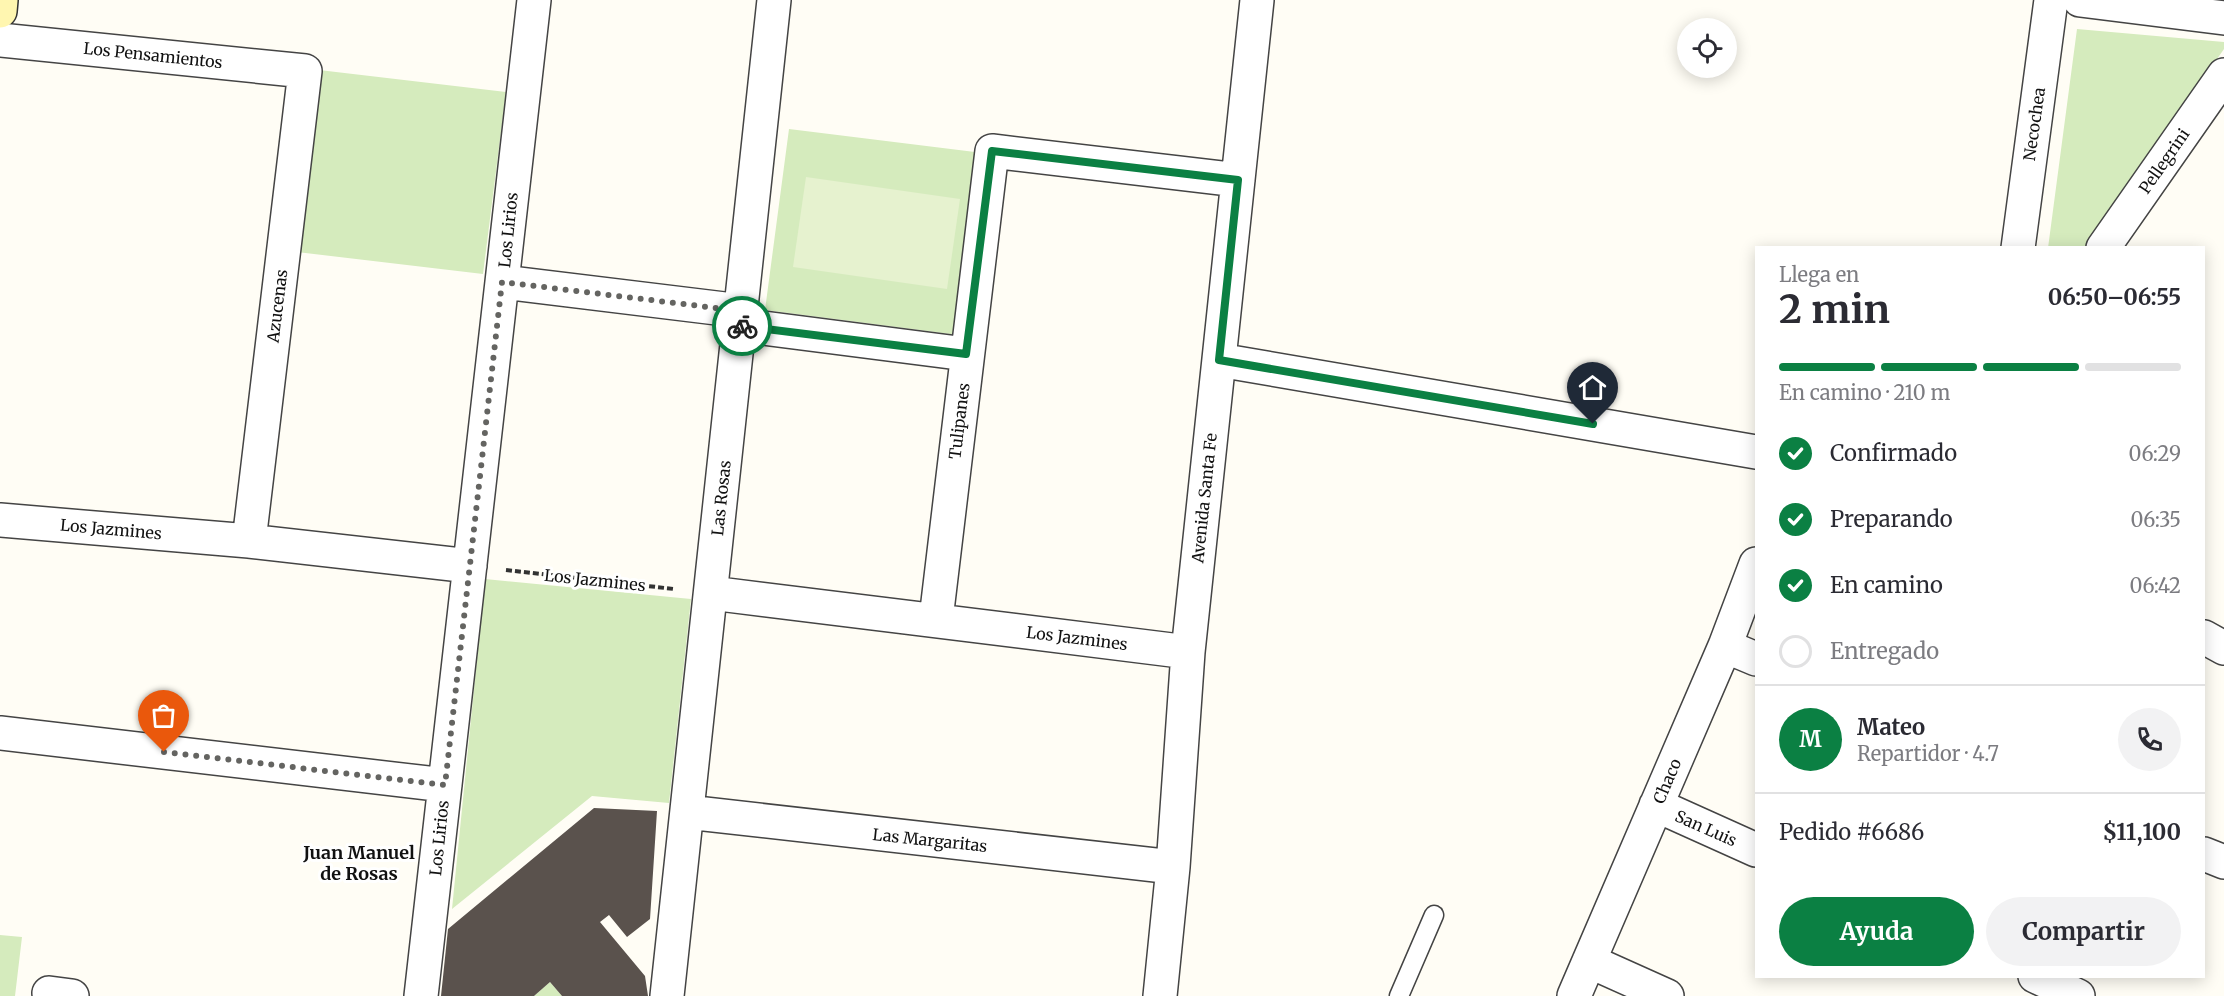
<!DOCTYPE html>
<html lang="es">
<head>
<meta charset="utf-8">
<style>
	:root { --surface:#fff; --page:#f2f2f3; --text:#2b2b33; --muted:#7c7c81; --line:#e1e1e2; --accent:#0b8043 }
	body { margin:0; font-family:Merriweather,serif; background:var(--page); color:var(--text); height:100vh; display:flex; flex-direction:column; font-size:22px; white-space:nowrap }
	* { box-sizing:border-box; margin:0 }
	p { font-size:20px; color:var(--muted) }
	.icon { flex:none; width:33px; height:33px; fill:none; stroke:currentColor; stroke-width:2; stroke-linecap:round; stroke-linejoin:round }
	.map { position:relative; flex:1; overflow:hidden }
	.details { position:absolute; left:1755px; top:246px; width:450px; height:732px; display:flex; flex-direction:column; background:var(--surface); border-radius:0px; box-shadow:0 3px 15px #0003 }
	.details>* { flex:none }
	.controls { position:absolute; left:1677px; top:18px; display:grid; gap:12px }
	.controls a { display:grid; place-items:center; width:60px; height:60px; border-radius:50%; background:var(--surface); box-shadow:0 3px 15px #0003; font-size:30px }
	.pin { position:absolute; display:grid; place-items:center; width:51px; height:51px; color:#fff; margin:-62px -26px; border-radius:50% 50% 50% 0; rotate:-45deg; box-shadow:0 0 6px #0007 }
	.pin .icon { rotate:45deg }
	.courier { position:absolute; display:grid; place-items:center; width:60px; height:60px; margin:-30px; border:4px solid #0b8043; border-radius:50%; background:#fff; color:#222; box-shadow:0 2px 8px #0007 }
	.head em { font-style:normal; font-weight:700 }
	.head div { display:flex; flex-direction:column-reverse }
	.head { display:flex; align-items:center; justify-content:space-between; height:102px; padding:0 24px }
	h1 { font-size:39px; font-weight:700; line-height:45px }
	.bar { display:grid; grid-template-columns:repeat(4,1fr); gap:9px 6px; align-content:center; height:72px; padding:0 24px }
	.bar i { height:8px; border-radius:4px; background:var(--line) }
	.bar .on { background:var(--accent) }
	.bar p { grid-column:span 4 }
	.line { display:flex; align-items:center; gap:15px; padding:0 24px; border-top:2px solid var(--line) }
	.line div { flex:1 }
	.round { display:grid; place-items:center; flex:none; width:63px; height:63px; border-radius:32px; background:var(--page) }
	ol { padding:0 24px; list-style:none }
	li { display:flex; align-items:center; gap:18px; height:66px }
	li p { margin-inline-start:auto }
	li .icon { padding:6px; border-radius:50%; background:var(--accent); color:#fff; stroke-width:4 }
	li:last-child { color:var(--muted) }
	li i { width:33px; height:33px; border:3px solid var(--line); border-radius:50% }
	.action { display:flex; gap:12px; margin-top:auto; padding:12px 24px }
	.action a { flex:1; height:69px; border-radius:36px; background:var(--accent); color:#fff; font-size:24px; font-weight:700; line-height:69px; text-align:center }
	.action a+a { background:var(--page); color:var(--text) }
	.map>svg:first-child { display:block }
	.green { fill:#d5ebbd }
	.pitch { fill:#e6f2cf }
	.building { fill:#5a524d }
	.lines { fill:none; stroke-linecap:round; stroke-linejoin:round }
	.lane-casing { stroke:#444; stroke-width:21 }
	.street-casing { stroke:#444; stroke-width:36 }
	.secondary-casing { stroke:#333; stroke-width:36 }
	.path { stroke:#333; stroke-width:4; stroke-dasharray:6 3; stroke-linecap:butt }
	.lane { stroke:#fff; stroke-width:18 }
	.street { stroke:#fff; stroke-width:33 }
	.secondary { stroke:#fff6b0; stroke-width:33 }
	.done { stroke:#646461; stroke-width:6; stroke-dasharray:0 10.8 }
	.route { stroke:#0b8043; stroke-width:8 }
	.labels { text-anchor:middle; stroke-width:6; stroke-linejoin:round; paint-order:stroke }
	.street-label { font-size:16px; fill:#111; stroke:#fff }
	.neighbourhood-label { font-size:18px; font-weight:bold; fill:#111; stroke:#fff }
</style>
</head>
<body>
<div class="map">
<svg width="2224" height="996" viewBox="0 0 2224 996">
	<rect width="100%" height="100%" fill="#fffdf5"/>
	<path class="green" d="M 2077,29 L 2224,42 L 2224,49 L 2085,247 L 2048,248 Z
		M 319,70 L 506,92 L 483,274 L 297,252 Z
		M 789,129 L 983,153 L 958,335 L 765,310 Z
		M 485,579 L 691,599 L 669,803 L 592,796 L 452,909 Z
		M 0,935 L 22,937 L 15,996 L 0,996 Z
		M 550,982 L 562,996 L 534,996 Z"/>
	<path class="pitch" d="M 806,177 L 960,199 L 947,289 L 793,267 Z"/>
	<path class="building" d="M 594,808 L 657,811 L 650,919 L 627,937 L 609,915 L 600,922 L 645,976 L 648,996 L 562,996 L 550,982 L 534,996 L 441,996 L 448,929 Z"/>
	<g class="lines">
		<g class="lane-casing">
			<path id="lane" d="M 1399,996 L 1434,915"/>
		</g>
		<g class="street-casing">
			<path id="street" d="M 2080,0 L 2224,18
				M 0,40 L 305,71 L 249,541
				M 2018,248 L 2051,0
				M 2103,248 L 2224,75
				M 502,282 L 741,311
				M 739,325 L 966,354
				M 1219,360 L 1756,452
				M 0,520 L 249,541 L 470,566
				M 711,593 L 1188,652
				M 936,619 L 992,151 L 1238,180
				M 2204,637 L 2224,648
				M 1725,646 L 1756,659
				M 0,733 L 445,785
				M 1656,805 L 1756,850
				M 687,812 L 1173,867
				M 2204,854 L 2224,862
				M 1589,961 L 1667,996
				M 2035,976 L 2078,996
				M 49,993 L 72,996
				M 421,996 L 534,0
				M 667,996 L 774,0
				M 1160,996 L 1173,867 L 1188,652 L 1257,0
				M 1574,996 L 1725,646 L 1756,564"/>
		</g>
		<g class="secondary-casing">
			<path id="secondary" d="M 0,11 L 1,0"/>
		</g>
		<path class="path" d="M 506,570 L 674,589"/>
		<use href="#lane" class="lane"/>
		<use href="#street" class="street"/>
		<use href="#secondary" class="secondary"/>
	</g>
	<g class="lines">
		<path class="done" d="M 164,752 L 445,785 L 502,282 L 741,311 L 739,326 L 742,326"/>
		<path class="route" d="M 742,326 L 966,354 L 992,151 L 1238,180 L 1219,360 L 1593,424"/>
	</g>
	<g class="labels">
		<g class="street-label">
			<text transform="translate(153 55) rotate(6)" y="6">Los Pensamientos</text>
			<text transform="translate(2034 124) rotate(-82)" y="6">Necochea</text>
			<text transform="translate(2164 161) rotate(-55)" y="6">Pellegrini</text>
			<text transform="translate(508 230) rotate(-84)" y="6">Los Lirios</text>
			<text transform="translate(277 306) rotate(-83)" y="6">Azucenas</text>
			<text transform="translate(959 421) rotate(-83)" y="6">Tulipanes</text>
			<text transform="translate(721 498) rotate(-84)" y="6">Las Rosas</text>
			<text transform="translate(1204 498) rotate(-84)" y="6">Avenida Santa Fe</text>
			<text transform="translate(111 529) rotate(5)" y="6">Los Jazmines</text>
			<text transform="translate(595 580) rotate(6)" y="6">Los Jazmines</text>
			<text transform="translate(1077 638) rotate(7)" y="6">Los Jazmines</text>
			<text transform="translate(1667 781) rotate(-67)" y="6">Chaco</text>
			<text transform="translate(1706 828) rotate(24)" y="6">San Luis</text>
			<text transform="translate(439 838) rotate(-84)" y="6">Los Lirios</text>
			<text transform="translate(930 840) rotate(6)" y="6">Las Margaritas</text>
		</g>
		<g class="neighbourhood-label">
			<text x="359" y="859">Juan Manuel<tspan x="359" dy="21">de Rosas</tspan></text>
		</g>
	</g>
</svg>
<div class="controls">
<a><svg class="icon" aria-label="locate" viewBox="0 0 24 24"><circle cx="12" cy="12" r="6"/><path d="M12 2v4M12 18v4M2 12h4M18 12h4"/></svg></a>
</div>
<div class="pin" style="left:164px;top:752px;background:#ea580c"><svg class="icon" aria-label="bag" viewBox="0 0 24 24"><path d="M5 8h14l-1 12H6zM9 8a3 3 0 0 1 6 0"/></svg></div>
<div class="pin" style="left:1593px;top:424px;background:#1f2937"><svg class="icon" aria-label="home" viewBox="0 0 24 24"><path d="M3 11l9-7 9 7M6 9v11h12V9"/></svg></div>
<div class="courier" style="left:742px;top:326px"><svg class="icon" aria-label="bike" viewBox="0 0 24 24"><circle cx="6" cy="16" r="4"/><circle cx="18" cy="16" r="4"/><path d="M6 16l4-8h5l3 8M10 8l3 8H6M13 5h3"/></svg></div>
<section class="details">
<div class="head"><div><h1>2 min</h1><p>Llega en</p></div><em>06:50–06:55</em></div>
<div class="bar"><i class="on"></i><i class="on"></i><i class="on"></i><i></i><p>En camino · 210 m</p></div>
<ol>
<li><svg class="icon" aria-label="check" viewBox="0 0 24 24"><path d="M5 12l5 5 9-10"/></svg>Confirmado<p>06:29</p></li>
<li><svg class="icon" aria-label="check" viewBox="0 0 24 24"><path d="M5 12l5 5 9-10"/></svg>Preparando<p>06:35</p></li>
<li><svg class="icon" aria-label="check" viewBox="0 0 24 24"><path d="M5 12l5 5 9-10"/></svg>En camino<p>06:42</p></li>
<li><i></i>Entregado</li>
</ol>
<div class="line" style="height:108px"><b class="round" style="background:var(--accent);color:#fff">M</b><div><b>Mateo</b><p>Repartidor · 4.7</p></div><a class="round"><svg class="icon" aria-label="phone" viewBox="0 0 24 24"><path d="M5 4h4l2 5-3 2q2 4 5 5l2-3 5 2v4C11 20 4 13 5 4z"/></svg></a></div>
<div class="line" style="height:78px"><div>Pedido #6686</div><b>$11,100</b></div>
<div class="action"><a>Ayuda</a><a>Compartir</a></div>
</section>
</div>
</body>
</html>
